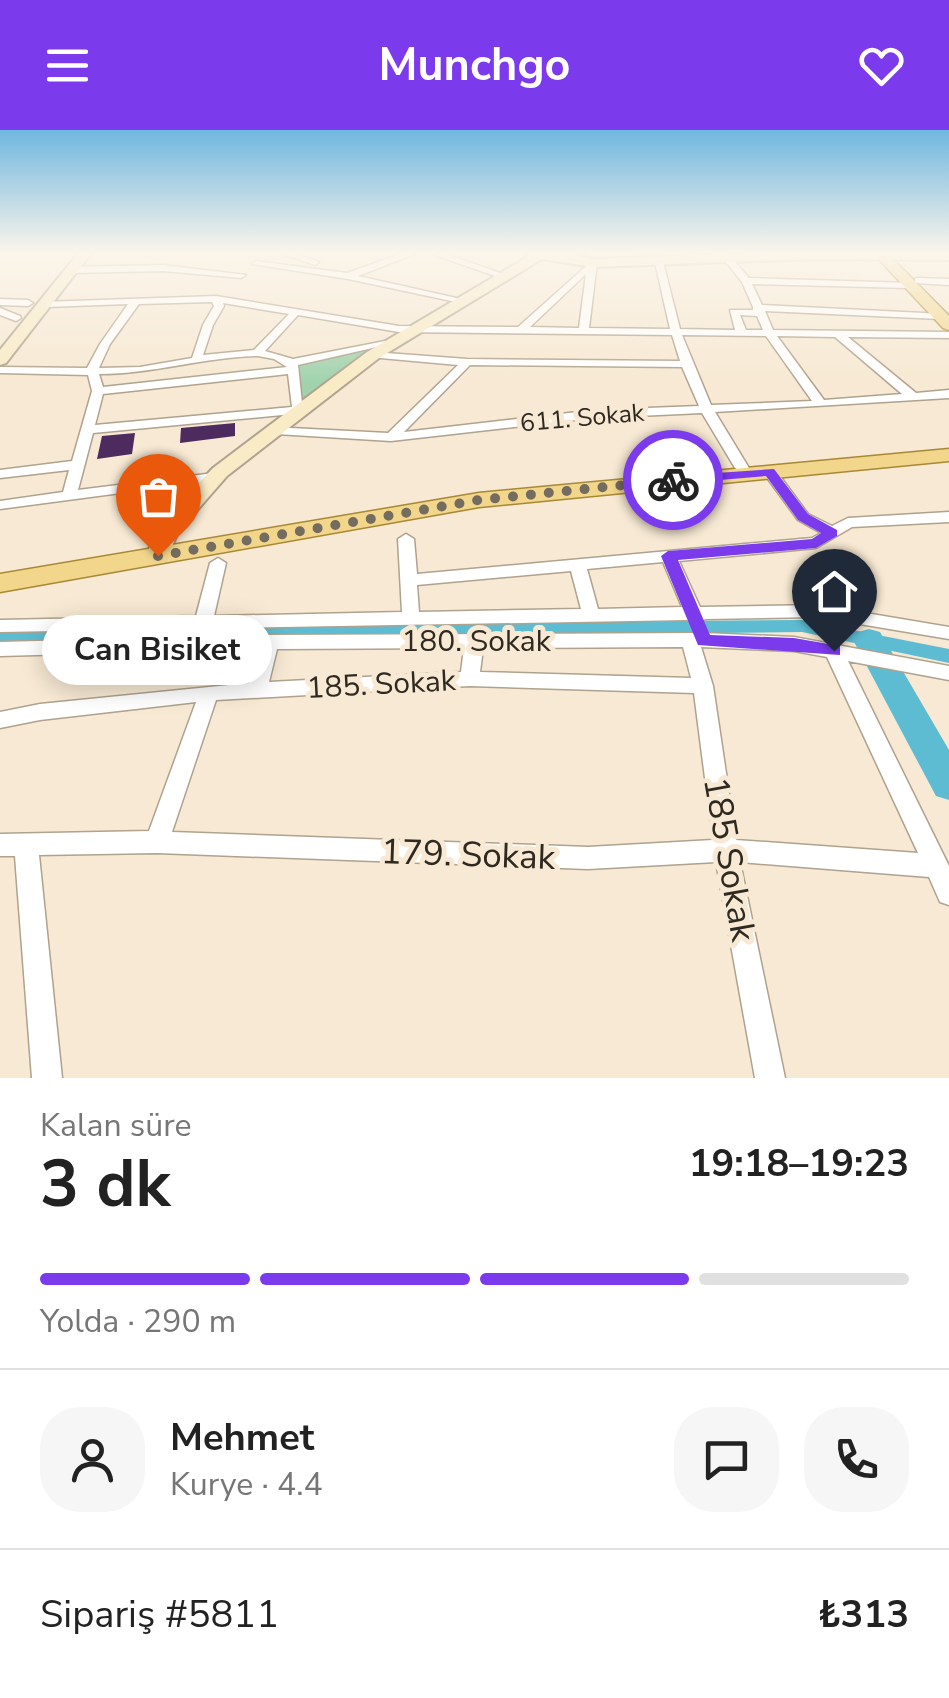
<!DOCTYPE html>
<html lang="tr">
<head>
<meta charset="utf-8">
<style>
	:root { --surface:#fff; --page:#f6f6f6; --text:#222; --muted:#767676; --line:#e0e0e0; --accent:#7c3aed }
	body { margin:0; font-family:"Nunito Sans",sans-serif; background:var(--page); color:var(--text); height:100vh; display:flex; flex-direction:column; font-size:38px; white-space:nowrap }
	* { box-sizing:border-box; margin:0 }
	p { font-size:32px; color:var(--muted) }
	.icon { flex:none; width:55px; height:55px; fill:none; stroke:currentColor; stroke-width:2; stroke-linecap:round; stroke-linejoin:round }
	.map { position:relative; height:948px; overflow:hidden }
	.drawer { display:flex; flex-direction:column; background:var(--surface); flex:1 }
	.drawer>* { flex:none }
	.pin { position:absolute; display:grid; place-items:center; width:85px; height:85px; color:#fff; margin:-102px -42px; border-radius:50% 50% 50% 0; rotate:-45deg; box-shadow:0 0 10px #0007 }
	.pin .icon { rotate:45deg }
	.courier { position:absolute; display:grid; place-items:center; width:100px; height:100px; margin:-50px; border:8px solid #7c3aed; border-radius:50%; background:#fff; color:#222; box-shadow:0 2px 12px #0007 }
	.bubble { position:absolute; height:70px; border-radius:35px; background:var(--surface); box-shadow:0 5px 25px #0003; font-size:32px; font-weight:700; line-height:70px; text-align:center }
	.summary em { font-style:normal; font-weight:700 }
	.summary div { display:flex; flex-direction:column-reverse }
	.summary { display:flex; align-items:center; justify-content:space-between; height:170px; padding:0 40px }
	h1 { font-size:65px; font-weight:700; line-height:75px }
	.bar { display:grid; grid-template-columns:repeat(4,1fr); gap:15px 10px; align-content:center; height:120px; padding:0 40px }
	.bar i { height:12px; border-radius:8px; background:var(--line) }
	.bar .selected { background:var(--accent) }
	.bar p { grid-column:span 4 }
	.line { display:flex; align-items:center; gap:25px; padding:0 40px; border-top:2px solid var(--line) }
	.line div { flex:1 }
	.round { display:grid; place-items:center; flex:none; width:105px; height:105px; border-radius:40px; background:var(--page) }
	header { display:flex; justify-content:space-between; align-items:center; height:130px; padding:0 40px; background:var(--accent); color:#fff; font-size:45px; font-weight:700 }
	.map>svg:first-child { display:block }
	.green { fill:#a0d2ad }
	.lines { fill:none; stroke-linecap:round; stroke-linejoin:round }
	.canal { fill:#5dbcd1; fill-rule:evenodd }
	.river { fill:#5dbcd1; fill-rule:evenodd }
	.building { fill:#4e2b5f }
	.street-casing { stroke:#afa28e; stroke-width:3 }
	.secondary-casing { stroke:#afa28e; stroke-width:4 }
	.primary-casing { stroke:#a88834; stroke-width:3 }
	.street { fill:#fff; fill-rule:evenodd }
	.secondary { fill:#f8ebc5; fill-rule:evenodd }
	.primary { fill:#f2d68c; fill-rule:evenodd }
	.route { fill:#7c3aed }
	.done { stroke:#746c5f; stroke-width:10; stroke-dasharray:0 18 }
	.labels { text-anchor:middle; stroke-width:10; stroke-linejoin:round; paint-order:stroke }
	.far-street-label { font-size:25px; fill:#2e2921; stroke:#f7e9d3 }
	.street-label { font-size:30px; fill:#2e2921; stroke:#f7e9d3 }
	.near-street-label { font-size:35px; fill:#2e2921; stroke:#f7e9d3 }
</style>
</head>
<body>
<header><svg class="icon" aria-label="menu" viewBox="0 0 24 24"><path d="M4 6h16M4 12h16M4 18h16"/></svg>Munchgo<svg class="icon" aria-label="heart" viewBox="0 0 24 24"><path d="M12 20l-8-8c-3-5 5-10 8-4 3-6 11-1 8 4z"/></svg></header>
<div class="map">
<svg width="949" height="948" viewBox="0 0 949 948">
	<rect width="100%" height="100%" fill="#f7e9d3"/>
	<path class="green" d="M 394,213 L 299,280 L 292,233 Z"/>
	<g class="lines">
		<path class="canal" d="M 802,490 L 949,519 L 949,533 L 802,502 L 0,511 L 0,497 Z"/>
		<path class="river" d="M 869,499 L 880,502 L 949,620 L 949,670 L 936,666 L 853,510 L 858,502 Z"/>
	</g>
	<path class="building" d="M 235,293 L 235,306 L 180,313 L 181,298 Z
		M 135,303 L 132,324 L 97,329 L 102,306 Z"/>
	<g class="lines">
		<g class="street-casing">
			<path id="street" d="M 273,121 L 287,121 L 319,132 L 315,135 Z
				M 409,121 L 422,121 L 358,146 L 461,169 L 461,173 L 348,149 L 252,134 L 256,131 L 347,143 Z
				M 423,121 L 437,121 L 509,146 L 501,148 Z
				M 717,121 L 726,121 L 749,148 L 912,153 L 912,157 L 909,158 L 752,154 L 762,175 L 944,184 L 945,186 L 940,189 L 765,181 L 773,200 L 949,202 L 949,208 L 848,207 L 916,263 L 949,260 L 949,268 L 715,282 L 749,338 L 742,342 L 735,338 L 702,283 L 595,288 L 391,311 L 276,304 L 271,303 L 271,297 L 388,303 L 458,235 L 369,227 L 367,225 L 373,222 L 467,229 L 680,231 L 672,205 L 399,202 L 298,185 L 265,221 L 293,229 L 385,211 L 390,214 L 298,235 L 303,283 L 93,303 L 78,360 L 214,343 L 219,344 L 219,350 L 0,379 L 0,371 L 63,362 L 69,340 L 0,348 L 0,340 L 72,331 L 92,261 L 88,245 L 0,243 L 0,237 L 87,238 L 100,214 L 128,174 L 46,177 L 41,174 L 43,172 L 216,166 L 399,196 L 518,197 L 593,130 L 597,133 L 589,198 L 670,199 L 655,132 L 659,129 L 663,132 L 680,199 L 735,200 L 730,180 L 753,180 L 753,177 L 742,152 ZM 586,144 L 579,198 L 530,197 ZM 212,172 L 214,176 L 203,195 L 192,228 L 140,237 L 99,238 L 110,214 L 139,174 ZM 223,173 L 289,184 L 254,220 L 203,225 L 213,195 L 224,176 ZM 740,185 L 757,186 L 763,200 L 746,200 ZM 682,205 L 766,206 L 812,271 L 711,275 ZM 777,206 L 835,207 L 902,264 L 824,270 ZM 258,226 L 274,229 L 287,237 L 103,257 L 99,244 C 154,244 204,227 258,226 ZM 470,235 L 682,237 L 699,276 L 595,280 L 404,302 ZM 288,244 L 292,277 L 95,295 L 103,264 Z
				M 163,135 L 246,145 L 241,148 L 163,141 L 73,143 L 69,140 L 73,137 Z
				M 918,148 L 949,149 L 949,155 L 915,153 L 915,149 Z
				M 0,169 L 28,170 L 33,173 L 28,176 L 0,175 Z
				M 0,178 L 20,186 L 21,188 L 16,191 L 0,185 Z
				M 769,337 L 774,338 L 808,384 L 832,396 L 848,388 L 949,382 L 949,392 L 852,397 L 816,418 L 679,431 L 700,477 L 818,475 L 949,497 L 949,509 L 818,487 L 705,489 L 696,495 L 687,490 L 0,502 L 0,490 L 196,486 L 210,433 L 218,428 L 226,433 L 214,486 L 402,482 L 398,409 L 406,404 L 414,409 L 417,444 L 812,408 L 821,403 L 798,390 L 762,341 ZM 663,432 L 682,477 L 598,479 L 587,439 ZM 571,441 L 581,479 L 419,482 L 417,455 Z
				M 704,503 L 794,507 L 949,536 L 949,550 L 848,531 L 949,736 L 949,775 L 940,772 L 929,747 L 740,732 L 785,948 L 755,948 L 716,732 L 588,739 L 157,723 L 39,725 L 62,948 L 32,948 L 15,726 L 0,726 L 0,704 L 149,701 L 196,572 L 40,590 L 0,598 L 0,582 L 40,574 L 249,553 L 258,519 L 0,526 L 0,512 L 269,505 ZM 683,517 L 691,548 L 480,542 L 483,518 ZM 701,517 L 794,521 L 827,527 L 918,723 L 736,710 L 713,556 ZM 464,518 L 461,542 L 269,552 L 277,519 ZM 470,556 L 694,563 L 713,710 L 588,717 L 172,702 L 216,570 Z"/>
		</g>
		<g class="secondary-casing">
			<path id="secondary" d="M 80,121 L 93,121 L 6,233 L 0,235 L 0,220 Z
				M 525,121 L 552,121 L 593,129 L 815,121 L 949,122 L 949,130 L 815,129 L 593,137 L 542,129 L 379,228 L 227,346 L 178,402 L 166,431 L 150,431 L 146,426 L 159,395 L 213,338 L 367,222 L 529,126 Z"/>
		</g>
		<g class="primary-casing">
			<path id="primary" d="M 871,121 L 885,121 L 949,186 L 949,200 L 943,198 Z
				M 949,319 L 949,331 L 479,377 L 0,462 L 0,444 L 479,363 Z"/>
		</g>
		<use href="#street" class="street"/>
		<use href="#secondary" class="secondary"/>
		<use href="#primary" class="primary"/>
	</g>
	<linearGradient id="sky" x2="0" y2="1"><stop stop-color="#70b7df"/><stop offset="0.48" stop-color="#fbf5eb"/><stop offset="1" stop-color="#fbf5eb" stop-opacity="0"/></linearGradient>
	<rect width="949" height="254" fill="url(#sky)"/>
	<path class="route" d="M 774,339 L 808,384 L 837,400 L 837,406 L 816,418 L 678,430 L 710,505 L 794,508 L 840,516 L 840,525 L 698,515 L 661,426 L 668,421 L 812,409 L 821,403 L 798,390 L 766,346 L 673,354 L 666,350 L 673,346 Z"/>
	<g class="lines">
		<path class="done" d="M 158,426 L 479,370 L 673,350"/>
	</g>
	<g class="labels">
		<g class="far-street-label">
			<text transform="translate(582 287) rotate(-5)" y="9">611. Sokak</text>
		</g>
		<g class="street-label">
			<text x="476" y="521">180. Sokak</text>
			<text transform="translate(381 554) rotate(-3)" y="10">185. Sokak</text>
		</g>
		<g class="near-street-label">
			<text transform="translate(468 724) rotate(2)" y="12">179. Sokak</text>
			<text transform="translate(730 729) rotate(80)" y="12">185 Sokak</text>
		</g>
	</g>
</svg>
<div class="pin" style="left:158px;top:426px;background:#ea580c"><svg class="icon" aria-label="bag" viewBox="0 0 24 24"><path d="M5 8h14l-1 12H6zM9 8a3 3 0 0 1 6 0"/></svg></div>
<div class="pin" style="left:834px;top:521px;background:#1f2937"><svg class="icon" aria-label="home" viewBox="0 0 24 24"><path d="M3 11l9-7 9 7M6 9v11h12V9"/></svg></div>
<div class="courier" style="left:673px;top:350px"><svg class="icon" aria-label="bike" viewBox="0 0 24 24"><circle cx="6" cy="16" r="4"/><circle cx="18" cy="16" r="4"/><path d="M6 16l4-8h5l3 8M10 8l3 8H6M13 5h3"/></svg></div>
<div class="bubble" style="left:42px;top:485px;width:230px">Can Bisiket</div>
</div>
<section class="drawer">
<div class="summary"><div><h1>3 dk</h1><p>Kalan süre</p></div><em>19:18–19:23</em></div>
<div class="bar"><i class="selected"></i><i class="selected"></i><i class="selected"></i><i></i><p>Yolda · 290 m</p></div>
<div class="line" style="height:180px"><a class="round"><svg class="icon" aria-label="person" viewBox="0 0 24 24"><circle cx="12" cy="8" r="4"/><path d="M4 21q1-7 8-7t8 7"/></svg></a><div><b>Mehmet</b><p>Kurye · 4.4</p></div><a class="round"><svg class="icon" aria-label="chat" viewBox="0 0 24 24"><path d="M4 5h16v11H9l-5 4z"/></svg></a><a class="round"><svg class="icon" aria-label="phone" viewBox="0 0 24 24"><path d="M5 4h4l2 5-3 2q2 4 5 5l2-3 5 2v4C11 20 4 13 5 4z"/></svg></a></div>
<div class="line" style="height:130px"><div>Sipariş #5811</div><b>₺313</b></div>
</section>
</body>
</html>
